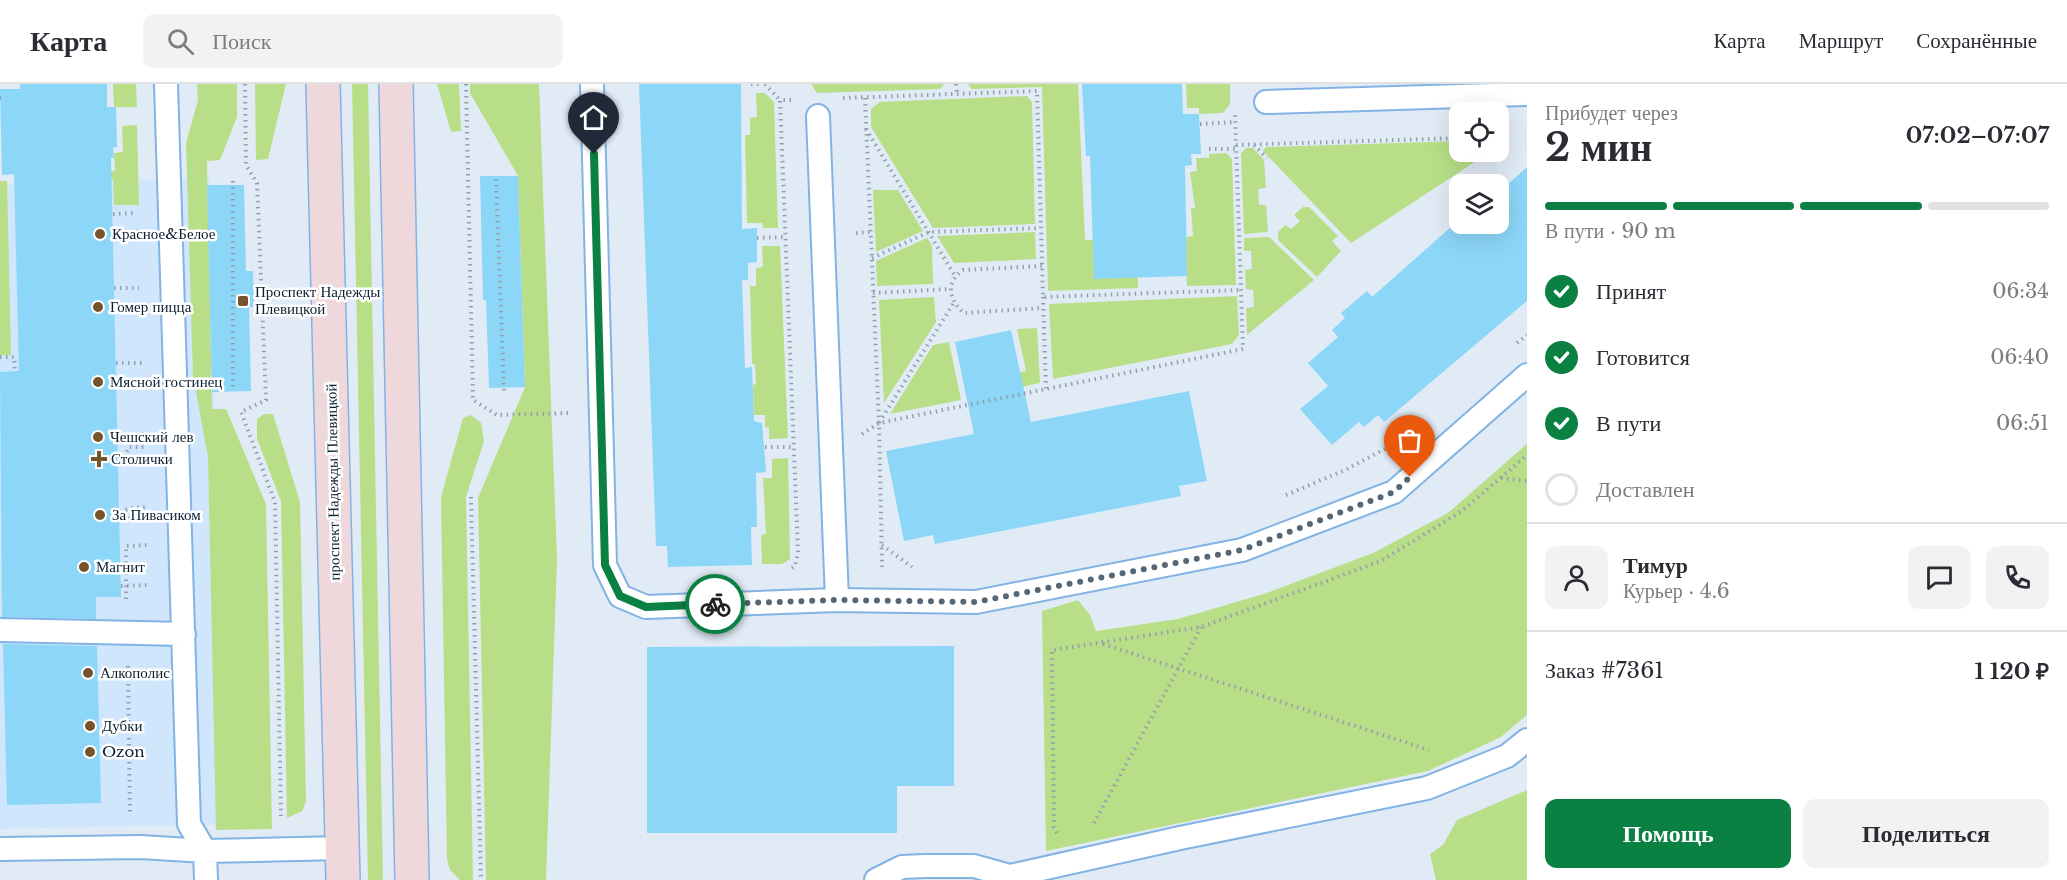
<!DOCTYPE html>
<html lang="ru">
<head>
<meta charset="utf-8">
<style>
	:root { --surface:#fff; --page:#f2f2f3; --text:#2b2b33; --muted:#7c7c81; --line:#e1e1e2; --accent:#0b8043 }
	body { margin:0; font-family:"Libre Baskerville",serif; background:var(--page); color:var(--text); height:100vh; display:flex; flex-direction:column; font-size:22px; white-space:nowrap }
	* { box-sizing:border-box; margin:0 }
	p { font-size:20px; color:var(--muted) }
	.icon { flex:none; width:33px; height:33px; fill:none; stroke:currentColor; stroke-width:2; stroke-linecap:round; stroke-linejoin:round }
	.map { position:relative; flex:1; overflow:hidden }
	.details { display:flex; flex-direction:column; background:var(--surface); width:540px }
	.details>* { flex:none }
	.controls { position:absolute; left:1449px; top:18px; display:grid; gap:12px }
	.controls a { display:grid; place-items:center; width:60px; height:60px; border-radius:12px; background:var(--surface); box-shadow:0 6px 24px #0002; font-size:30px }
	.pin { position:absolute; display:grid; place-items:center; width:51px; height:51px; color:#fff; margin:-62px -26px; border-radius:50% 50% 50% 0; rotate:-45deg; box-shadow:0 0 6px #0007 }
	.pin .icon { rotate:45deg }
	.courier { position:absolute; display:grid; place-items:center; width:60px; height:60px; margin:-30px; border:4px solid #0b8043; border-radius:50%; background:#fff; color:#222; box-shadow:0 2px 8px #0007 }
	.overview em { font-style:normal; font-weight:700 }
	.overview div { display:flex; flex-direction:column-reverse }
	.overview { display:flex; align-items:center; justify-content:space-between; height:102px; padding:0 18px }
	h1 { font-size:39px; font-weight:700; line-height:45px }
	.bar { display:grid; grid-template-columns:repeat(4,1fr); gap:9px 6px; align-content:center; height:72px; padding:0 18px }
	.bar i { height:8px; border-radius:4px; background:var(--line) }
	.bar .current { background:var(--accent) }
	.bar p { grid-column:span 4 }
	.line { display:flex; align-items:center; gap:15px; padding:0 18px; border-top:2px solid var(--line) }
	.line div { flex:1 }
	.round { display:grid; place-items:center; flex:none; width:63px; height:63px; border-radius:12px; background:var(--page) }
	ol { padding:0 18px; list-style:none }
	li { display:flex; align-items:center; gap:18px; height:66px }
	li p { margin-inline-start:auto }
	li .icon { padding:6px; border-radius:50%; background:var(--accent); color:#fff; stroke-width:4 }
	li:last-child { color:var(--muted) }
	li i { width:33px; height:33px; border:3px solid var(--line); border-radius:50% }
	.cta { display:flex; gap:12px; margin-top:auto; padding:12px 18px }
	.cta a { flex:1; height:69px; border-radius:12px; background:var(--accent); color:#fff; font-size:24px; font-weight:700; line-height:69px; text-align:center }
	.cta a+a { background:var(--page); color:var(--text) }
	header { display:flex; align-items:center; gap:36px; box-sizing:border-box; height:84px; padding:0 30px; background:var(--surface); border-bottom:2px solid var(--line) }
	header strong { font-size:28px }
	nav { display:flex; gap:33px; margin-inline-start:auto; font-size:21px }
	.search { width:420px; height:54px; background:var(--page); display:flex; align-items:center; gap:15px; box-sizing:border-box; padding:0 21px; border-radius:12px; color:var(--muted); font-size:22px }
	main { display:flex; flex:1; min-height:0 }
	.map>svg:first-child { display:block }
	.built { fill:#d0e6fc }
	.green { fill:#b8df88 }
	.building { fill:#8cd6f8 }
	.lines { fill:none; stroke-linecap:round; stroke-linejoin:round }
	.service-casing { stroke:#82b3e4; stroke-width:26 }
	.secondary-casing { stroke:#82b3e4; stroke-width:36 }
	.path { stroke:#92a0ad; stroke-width:4; stroke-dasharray:1.5 4.5; stroke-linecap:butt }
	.service { stroke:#fff; stroke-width:22 }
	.secondary { stroke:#efd8dc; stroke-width:33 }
	.done { stroke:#556675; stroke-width:6; stroke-dasharray:0 10.8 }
	.route { stroke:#0b8043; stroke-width:8 }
	.poi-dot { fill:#76532b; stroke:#fff; stroke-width:2 }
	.labels { text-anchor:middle; stroke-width:5; stroke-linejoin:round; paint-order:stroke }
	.poi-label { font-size:15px; fill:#0a1e30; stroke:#fff; text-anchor:start }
	.street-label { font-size:15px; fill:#0a1e30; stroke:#fff }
</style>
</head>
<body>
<header>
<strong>Карта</strong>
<div class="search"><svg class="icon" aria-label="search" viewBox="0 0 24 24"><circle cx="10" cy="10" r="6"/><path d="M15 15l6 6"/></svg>Поиск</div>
<nav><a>Карта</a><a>Маршрут</a><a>Сохранённые</a></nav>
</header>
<main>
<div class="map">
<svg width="1527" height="796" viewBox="0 0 1527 796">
	<rect width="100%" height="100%" fill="#e1ebf6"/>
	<path class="built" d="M 210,94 L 223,740 L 0,745 L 0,100 Z"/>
	<path class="green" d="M 113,0 L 136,0 L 137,23 L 114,23 Z
		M 197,0 L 237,0 L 237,33 L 220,76 L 207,77 L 212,325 L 226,325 L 266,420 L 272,745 L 216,746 L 208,373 L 193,292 L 186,59 L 198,16 Z
		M 255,0 L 286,0 L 268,75 L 256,76 Z
		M 352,0 L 368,0 L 383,796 L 368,796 Z
		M 437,0 L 459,0 L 461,47 L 451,48 Z
		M 470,0 L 539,0 L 557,475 L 546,796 L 486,796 L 478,414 L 525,303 L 518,92 L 470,9 Z
		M 811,0 L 944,0 L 940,5 L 817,9 Z
		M 968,0 L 1078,0 L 1085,156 L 1136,155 L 1138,204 L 1048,207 L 1042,3 L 972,5 Z
		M 1186,0 L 1230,0 L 1230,20 L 1223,29 L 1199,30 L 1199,24 L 1187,24 Z
		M 756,9 L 765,9 L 774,18 L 778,144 L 763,144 L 762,139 L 747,139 L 745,51 L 750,51 L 750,34 L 757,33 Z
		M 1027,12 L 1032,18 L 1035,140 L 933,144 L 871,43 L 871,25 L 880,18 Z
		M 137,41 L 139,121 L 114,121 L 113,96 L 105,96 L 105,88 L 115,87 L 114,69 L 123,68 L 122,42 Z
		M 1459,57 L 1460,68 L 1490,68 L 1351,159 L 1263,67 L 1266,63 Z
		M 1246,64 L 1253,64 L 1264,76 L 1266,104 L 1258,105 L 1259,121 L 1266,121 L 1268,148 L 1244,150 L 1241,70 Z
		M 1226,69 L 1232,75 L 1236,201 L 1187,202 L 1185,153 L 1193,152 L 1191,124 L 1195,124 L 1190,88 L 1197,87 L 1196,74 L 1209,74 L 1209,70 Z
		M 0,97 L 7,97 L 11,271 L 0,271 Z
		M 873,106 L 898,106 L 923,147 L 876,168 Z
		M 1303,123 L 1309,123 L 1338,152 L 1332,157 L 1341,167 L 1317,193 L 1278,156 L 1278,148 L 1285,141 L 1291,145 L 1300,137 L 1294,131 Z
		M 1035,148 L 1036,175 L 954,179 L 937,152 Z
		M 1269,153 L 1314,196 L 1247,251 L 1246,224 L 1254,223 L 1253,206 L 1246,205 L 1245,186 L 1252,185 L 1251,167 L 1244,167 L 1244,154 Z
		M 927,154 L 932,161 L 933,200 L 877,202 L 876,177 Z
		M 762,162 L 780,162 L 788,354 L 769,355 L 769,344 L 765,343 L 765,331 L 754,331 L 753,301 L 756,300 L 755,280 L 752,280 L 750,202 L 756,202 L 756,184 L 763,183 Z
		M 1237,212 L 1239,251 L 1232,260 L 1053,295 L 1049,220 Z
		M 934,213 L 936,238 L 884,319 L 879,216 Z
		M 1037,244 L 1040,299 L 967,314 L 964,299 L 1026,287 L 1017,245 Z
		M 949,258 L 961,316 L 890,330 L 933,261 Z
		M 264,330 L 273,330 L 300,418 L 306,718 L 302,727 L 287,734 L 281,417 L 257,355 L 257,335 Z
		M 471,331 L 481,339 L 484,357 L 466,413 L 473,796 L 460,796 L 450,786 L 447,776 L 441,413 L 463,334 Z
		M 1527,360 L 1527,631 L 1501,653 L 1428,687 L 1046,767 L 1042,527 L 1078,516 L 1090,531 L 1096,547 L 1178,535 L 1267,509 L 1373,469 L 1448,429 Z
		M 788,374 L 790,475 L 782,480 L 762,480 L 761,451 L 766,450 L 763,394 L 772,394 L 772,375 Z
		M 1527,706 L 1527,796 L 1436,796 L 1430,770 L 1443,761 L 1457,736 Z"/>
	<path class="building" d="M 20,0 L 107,0 L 107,23 L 116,23 L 117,63 L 113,63 L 114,74 L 111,74 L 121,513 L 96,513 L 96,535 L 2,533 L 0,288 L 19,287 L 14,90 L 2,91 L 0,5 L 20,5 Z
		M 639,0 L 741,0 L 742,145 L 757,144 L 757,178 L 748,179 L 748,196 L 742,196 L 745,284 L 752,283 L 754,337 L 762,339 L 766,388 L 756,389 L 757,443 L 751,443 L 752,481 L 668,483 L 667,462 L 656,462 Z
		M 1082,0 L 1182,0 L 1183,30 L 1199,30 L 1201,70 L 1191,70 L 1192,81 L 1185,82 L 1187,192 L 1094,195 L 1090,72 L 1086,72 Z
		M 1527,83 L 1527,217 L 1384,338 L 1378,331 L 1364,343 L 1359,338 L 1332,361 L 1300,325 L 1328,302 L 1308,279 L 1338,253 L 1332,246 L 1345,234 L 1341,229 L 1367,207 L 1372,213 L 1460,135 L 1460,144 L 1464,140 L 1498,140 L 1498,109 Z
		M 480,92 L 518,92 L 525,303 L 489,304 L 486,216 L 483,216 Z
		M 207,101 L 244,101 L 246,187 L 253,187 L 254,223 L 249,223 L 251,307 L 212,308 Z
		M 1011,246 L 1031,338 L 1189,307 L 1207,397 L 1179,402 L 1181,412 L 935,460 L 933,451 L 904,457 L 886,367 L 974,350 L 955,258 Z
		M 3,560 L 97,562 L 101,719 L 7,721 Z
		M 954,562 L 954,702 L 897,702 L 897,749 L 647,749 L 647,563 Z"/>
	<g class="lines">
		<g class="service-casing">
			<path id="service" d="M 166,0 L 189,740 L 205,767 L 206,796
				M 592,0 L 605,481 L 620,512 L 646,523 L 837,516 L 818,32
				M 1266,18 L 1527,10
				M 837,516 L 976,518 L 1242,466 L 1394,408 L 1527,291
				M 0,546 L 184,550
				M 0,765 L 141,763 L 205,767 L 342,764
				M 876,796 L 902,783 L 925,782 L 974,782 L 1010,792 L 1180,754 L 1427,704 L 1507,672 L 1527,656"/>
		</g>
		<g class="secondary-casing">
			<path id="secondary" d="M 323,0 L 343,796
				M 396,0 L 412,796"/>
		</g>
		<path class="path" d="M 245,0 L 246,81 L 257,99 L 266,316 L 241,328 L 275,418 L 281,732
			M 466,0 L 473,316 L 497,331 L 570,329
			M 751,0 L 759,0
			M 765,0 L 780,16
			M 956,0 L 957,10
			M 0,14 L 1,14
			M 843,14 L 1037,7 L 1043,213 L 1241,206
			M 865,14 L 879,339 L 882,483
			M 791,16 L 780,16 L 798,469 L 795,482 L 792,484
			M 1200,40 L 1235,38
			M 866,45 L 955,192
			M 1498,53 L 1502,53
			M 1236,61 L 1460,54
			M 1254,61 L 1267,74
			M 1209,65 L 1236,65
			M 496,95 L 504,307
			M 233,97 L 233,307
			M 113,130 L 136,129
			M 113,148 L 139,147
			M 856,149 L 871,148
			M 757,154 L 786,153
			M 872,174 L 929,148 L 1040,144
			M 1042,182 L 963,186 C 945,199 949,216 964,229 L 1043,224
			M 114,204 L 139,204
			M 873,209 L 950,205
			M 1043,213 L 1046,305
			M 953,220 L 879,339 L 1243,265 L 1235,31
			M 114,222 L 139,221
			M 1517,259 L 1527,251
			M 0,273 L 14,273 L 15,287
			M 116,279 L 142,279
			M 117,298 L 143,297
			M 862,350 L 879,339
			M 118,352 L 145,350
			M 765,363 L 794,363
			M 118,373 L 138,373 L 146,377
			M 124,373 L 129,363 L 144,363
			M 1501,394 L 1527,397
			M 1286,411 L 1345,386 L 1396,359
			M 471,413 L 481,796
			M 120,428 L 130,424 L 147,423
			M 125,428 L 130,433 L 146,433
			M 882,461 L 912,483
			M 121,502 L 150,501
			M 126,515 L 126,462 L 149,461
			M 1103,560 L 1429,666
			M 128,582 L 130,730
			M 1094,739 L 1201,543
			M 1057,749 L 1054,743 L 1052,566 L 1201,543 L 1381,477 L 1462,427 L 1527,371"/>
		<use href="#service" class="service"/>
		<use href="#secondary" class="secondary"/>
	</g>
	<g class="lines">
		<path class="done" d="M 715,520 L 837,516 L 976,518 L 1242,466 L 1394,408 L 1410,393"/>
		<path class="route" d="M 594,70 L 605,481 L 620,512 L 646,523 L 715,520"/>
	</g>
	<g class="poi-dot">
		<circle cx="100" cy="150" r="6"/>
		<rect x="237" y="211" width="12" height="12" rx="3"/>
		<circle cx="98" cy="223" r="6"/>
		<circle cx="98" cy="298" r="6"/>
		<circle cx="98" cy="353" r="6"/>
		<path d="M96 366h6v6h6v6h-6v6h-6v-6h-6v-6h6z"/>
		<circle cx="100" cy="431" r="6"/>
		<circle cx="84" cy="483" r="6"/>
		<circle cx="88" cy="589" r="6"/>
		<circle cx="90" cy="642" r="6"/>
		<circle cx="90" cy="668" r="6"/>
	</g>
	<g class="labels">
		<g class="poi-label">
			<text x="112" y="155">Красное&amp;Белое</text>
			<text x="255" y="213">Проспект Надежды<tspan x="255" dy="17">Плевицкой</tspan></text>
			<text x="110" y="228">Гомер пицца</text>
			<text x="110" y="303">Мясной гостинец</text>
			<text x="110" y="358">Чешский лев</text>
			<text x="111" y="380">Столички</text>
			<text x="112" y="436">За Пивасиком</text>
			<text x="96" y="488">Магнит</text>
			<text x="100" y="594">Алкополис</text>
			<text x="102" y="647">Дубки</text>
			<text x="102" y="673">Ozon</text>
		</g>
		<g class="street-label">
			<text transform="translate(333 398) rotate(-91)" y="5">проспект Надежды Плевицкой</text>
		</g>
	</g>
</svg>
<div class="controls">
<a><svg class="icon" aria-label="locate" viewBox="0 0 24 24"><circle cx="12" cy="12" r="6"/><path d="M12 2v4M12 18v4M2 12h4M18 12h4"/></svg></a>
<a><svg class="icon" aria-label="layers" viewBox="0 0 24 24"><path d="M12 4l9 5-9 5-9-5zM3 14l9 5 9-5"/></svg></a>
</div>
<div class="pin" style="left:1410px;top:393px;background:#ea580c"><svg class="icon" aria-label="bag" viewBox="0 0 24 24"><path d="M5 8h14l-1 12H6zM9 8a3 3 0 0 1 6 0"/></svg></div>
<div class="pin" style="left:594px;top:70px;background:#1f2937"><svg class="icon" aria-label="home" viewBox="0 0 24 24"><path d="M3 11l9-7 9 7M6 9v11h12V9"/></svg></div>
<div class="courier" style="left:715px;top:520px"><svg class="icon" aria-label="bike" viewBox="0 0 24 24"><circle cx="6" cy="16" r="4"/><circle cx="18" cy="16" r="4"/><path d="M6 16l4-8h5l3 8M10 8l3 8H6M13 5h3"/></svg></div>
</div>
<section class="details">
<div class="overview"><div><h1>2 мин</h1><p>Прибудет через</p></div><em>07:02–07:07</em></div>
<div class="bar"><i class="current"></i><i class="current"></i><i class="current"></i><i></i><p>В пути · 90 m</p></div>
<ol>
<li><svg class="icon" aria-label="check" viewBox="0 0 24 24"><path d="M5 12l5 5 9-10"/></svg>Принят<p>06:34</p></li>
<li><svg class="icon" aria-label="check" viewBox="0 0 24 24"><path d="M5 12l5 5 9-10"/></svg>Готовится<p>06:40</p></li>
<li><svg class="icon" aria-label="check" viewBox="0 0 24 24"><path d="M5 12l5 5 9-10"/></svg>В пути<p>06:51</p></li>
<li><i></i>Доставлен</li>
</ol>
<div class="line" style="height:108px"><a class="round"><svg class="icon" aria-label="person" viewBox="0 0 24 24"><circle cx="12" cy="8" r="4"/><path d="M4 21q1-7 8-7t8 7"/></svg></a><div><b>Тимур</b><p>Курьер · 4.6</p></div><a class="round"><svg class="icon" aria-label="chat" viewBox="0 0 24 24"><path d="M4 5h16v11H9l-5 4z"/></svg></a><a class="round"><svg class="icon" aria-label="phone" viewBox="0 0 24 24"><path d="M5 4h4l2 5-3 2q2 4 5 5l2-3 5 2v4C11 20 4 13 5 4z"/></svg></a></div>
<div class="line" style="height:78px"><div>Заказ #7361</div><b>1 120 ₽</b></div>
<div class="cta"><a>Помощь</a><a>Поделиться</a></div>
</section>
</main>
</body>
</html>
